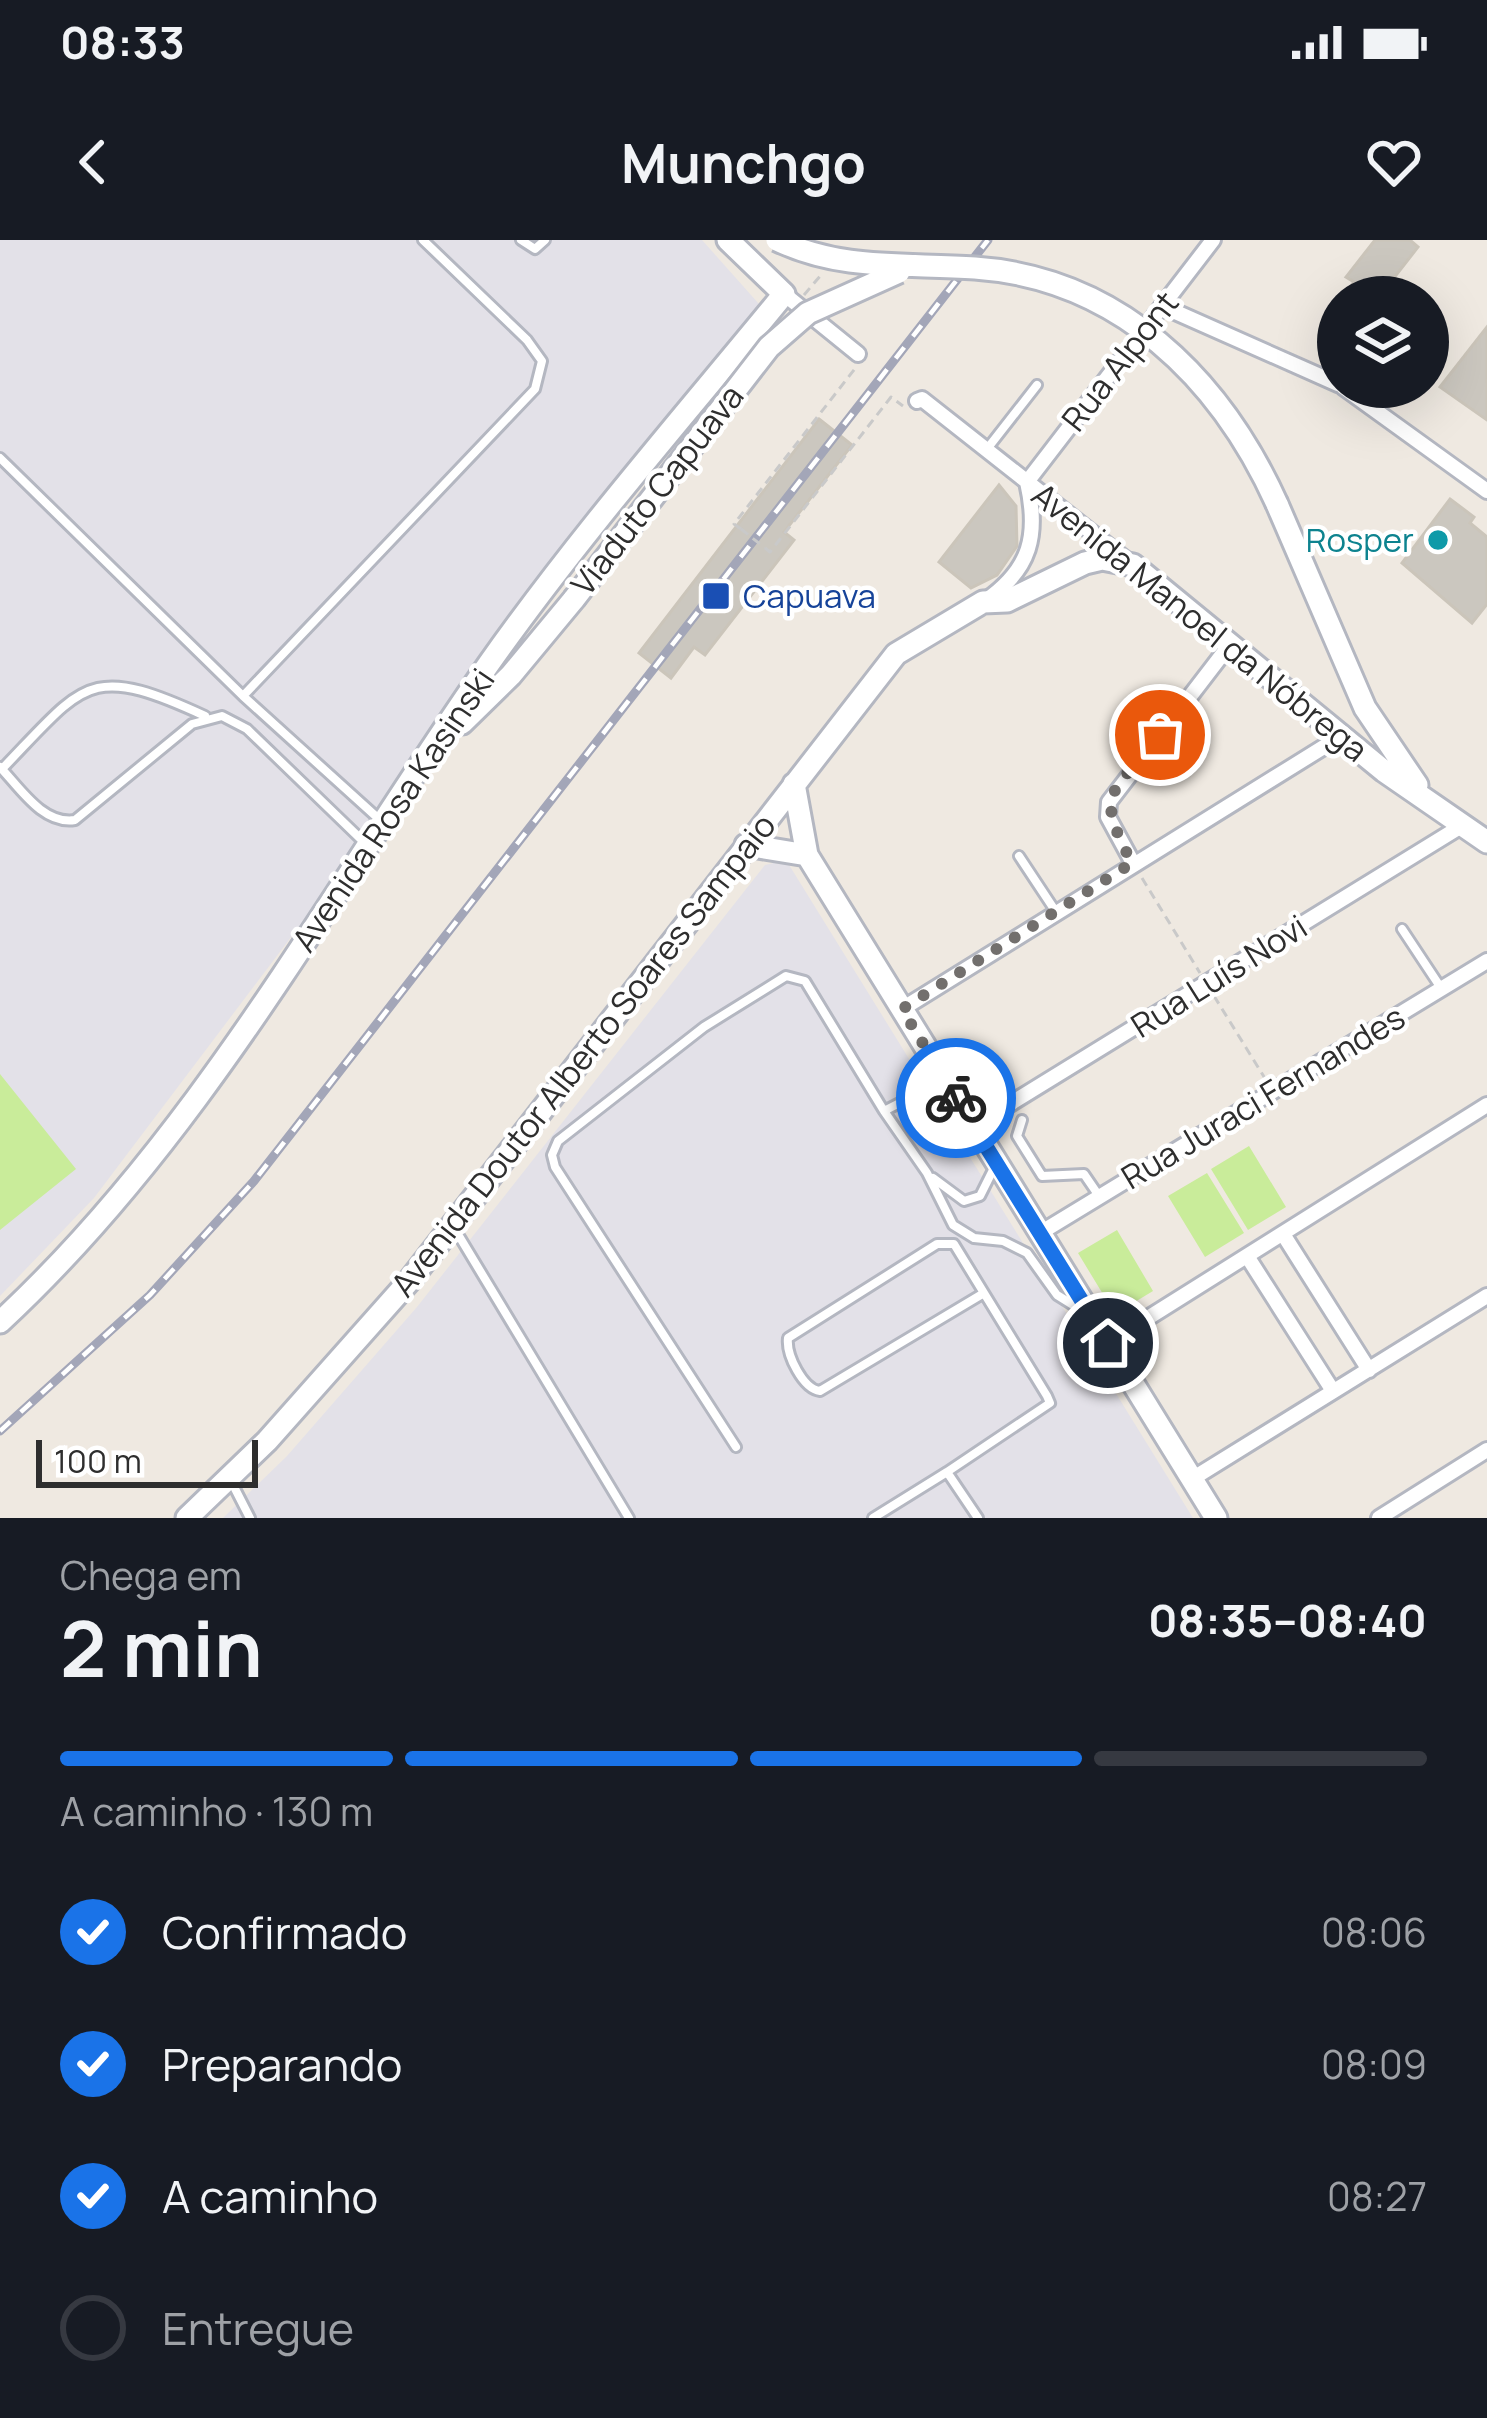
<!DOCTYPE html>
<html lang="pt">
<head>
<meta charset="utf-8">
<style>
	:root { --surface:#171b24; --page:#242831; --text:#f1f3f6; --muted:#9ea1a6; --line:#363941; --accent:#1a73e8 }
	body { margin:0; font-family:Manrope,sans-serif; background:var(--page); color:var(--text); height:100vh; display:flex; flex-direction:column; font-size:45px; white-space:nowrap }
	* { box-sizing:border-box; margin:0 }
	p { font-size:39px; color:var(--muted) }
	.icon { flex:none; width:66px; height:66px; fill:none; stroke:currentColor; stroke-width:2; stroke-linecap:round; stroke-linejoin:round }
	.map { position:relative; height:1278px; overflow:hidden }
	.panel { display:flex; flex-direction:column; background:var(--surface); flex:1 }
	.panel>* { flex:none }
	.fabs { position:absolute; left:1317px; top:36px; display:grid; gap:24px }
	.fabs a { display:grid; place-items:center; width:132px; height:132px; border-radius:50%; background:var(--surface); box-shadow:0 12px 48px #0002; font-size:60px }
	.scale { position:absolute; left:36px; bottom:30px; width:222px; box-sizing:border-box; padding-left:12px; border:6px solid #2e2e2e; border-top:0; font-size:33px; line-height:42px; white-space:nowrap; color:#2e2e2e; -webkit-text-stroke:9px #fff; paint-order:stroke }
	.pin { position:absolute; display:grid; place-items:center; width:102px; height:102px; color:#fff; margin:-51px; border:6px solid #fff; border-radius:50%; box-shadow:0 3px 12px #0007 }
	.courier { position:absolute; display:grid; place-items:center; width:120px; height:120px; margin:-60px; border:9px solid #1a73e8; border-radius:50%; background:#fff; color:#222; box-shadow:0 3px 15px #0007 }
	.headline em { font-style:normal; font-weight:700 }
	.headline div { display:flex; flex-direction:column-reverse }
	.headline { display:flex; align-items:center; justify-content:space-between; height:204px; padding:0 60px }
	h1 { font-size:78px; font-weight:700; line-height:90px }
	.bar { display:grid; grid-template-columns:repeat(4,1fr); gap:18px 12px; align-content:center; height:144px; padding:0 60px }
	.bar i { height:15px; border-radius:9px; background:var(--line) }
	.bar .current { background:var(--accent) }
	.bar p { grid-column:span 4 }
	ol { padding:0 60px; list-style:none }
	li { display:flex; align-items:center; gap:36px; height:132px }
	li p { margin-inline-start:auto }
	li .icon { padding:12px; border-radius:50%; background:var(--accent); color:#fff; stroke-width:4 }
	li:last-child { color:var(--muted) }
	li i { width:66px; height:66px; border:6px solid var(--line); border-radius:50% }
	.status { display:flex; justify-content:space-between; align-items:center; height:84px; padding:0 60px; background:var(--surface); direction:ltr }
	.status svg { height:33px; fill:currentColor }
	header { display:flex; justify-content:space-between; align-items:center; height:156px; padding:0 60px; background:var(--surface); font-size:54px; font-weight:700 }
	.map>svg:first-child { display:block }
	.industrial { fill:#e3e1e8 }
	.pitch { fill:#c9ec9a }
	.building { fill:#cbc7bf; stroke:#cbc5ba; stroke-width:3 }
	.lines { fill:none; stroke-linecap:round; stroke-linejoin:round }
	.lane-casing { stroke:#b4b7c1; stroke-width:14 }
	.street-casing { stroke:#b4b7c1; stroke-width:20 }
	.secondary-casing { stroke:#b4b7c1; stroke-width:27 }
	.path { stroke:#c9c9c9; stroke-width:3; stroke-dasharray:9 6; stroke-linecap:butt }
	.lane { stroke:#fff; stroke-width:8 }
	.street { stroke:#fff; stroke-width:14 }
	.secondary { stroke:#fff; stroke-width:21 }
	.rail-casing { stroke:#a3a6b8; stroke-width:9 }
	.rail { stroke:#fff; stroke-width:4.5; stroke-dasharray:14; stroke-linecap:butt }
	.secondary-bridge-casing { stroke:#b4b7c1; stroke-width:27; stroke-linecap:butt }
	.path-bridge { stroke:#c9c9c9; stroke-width:3; stroke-dasharray:9 6; stroke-linecap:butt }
	.secondary-bridge { stroke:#fff; stroke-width:21 }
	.done { stroke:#726f6d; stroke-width:12; stroke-dasharray:0 21.6 }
	.route { stroke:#1a73e8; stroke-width:15 }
	.culture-dot { fill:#0f9aa8; stroke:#fff; stroke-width:4.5 }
	.transit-dot { fill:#1a4fb4; stroke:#fff; stroke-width:4.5 }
	.labels { text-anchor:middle; stroke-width:9; stroke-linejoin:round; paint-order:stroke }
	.street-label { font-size:33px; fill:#2e2e2e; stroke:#fff }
	.culture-label { font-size:33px; fill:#0d838f; stroke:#fff; text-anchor:end }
	.transit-label { font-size:33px; fill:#164399; stroke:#fff; text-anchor:start }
</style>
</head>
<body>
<div class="status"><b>08:33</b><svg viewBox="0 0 49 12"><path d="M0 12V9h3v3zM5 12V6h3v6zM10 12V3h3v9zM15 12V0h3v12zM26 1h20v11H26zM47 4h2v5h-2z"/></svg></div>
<header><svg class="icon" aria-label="back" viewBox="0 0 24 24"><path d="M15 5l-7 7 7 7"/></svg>Munchgo<svg class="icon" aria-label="heart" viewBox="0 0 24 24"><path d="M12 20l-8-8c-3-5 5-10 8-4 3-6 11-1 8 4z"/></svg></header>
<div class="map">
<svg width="1487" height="1278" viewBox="0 0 1487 1278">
	<rect width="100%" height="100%" fill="#efe9e1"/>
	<path class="industrial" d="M 0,0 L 702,0 L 759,64 L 410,522 L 310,672 L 94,958 L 0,1056 Z
		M 786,620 L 1193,1278 L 223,1278 L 287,1216 L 417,1067 L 765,625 Z"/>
	<path class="pitch" d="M 0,834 L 76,929 L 0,990 Z
		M 1249,906 L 1286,967 L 1248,990 L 1211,929 Z
		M 1207,933 L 1244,993 L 1205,1017 L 1168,956 Z
		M 1117,990 L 1153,1051 L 1115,1074 L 1078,1013 Z"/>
	<path class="building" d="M 1375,0 L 1410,0 L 1418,7 L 1379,57 L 1343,57 L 1354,42 L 1346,37 Z
		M 1487,87 L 1487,180 L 1440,147 Z
		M 819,179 L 852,205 L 784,292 L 794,300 L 705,415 L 694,407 L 671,438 L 639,413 Z
		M 999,245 L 1016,266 L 1017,306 L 997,335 L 971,348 L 939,322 Z
		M 1450,259 L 1474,277 L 1470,283 L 1487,297 L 1487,364 L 1472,383 L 1402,323 Z"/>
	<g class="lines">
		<g class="lane-casing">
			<path id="lane" d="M 521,0 L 535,9 L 545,0
				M 987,209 L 1037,145
				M 0,218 L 243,456 L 535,149 L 542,121 L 527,100 L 423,0
				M 243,456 L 380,580
				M 0,527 C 20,548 43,585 75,580 L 192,484 L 222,476 L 247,489 L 367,605
				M 2,529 C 85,443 88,422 205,476
				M 1019,616 L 1056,672
				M 1402,689 L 1441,748
				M 884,871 L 927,933 L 953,985 L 974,998 L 1003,1001 L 1027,1013 L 1057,1055 L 1081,1070
				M 1022,880 L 1017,896 L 1042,936 L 1084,934 L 1099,956
				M 933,938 L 964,961 L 980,956 L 994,928
				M 453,986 L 629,1278
				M 736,1207 L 555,927 L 552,915 L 558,901 L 704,787 L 786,736 L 805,741 L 884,871 L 944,840
				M 947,1232 L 1050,1163 L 1047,1156 L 954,1004 L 937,1004 L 788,1098 C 786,1115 803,1149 820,1151 L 984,1053
				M 230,1239 L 250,1278
				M 873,1278 L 947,1232 L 978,1278"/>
		</g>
		<g class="street-casing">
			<path id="street" d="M 784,54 L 858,114
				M 1162,66 L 1338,144
				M 1343,147 L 1487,251
				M 917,161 L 922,159 L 1129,322
				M 1027,242 L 1213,0
				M 985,361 C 1031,329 1039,295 1027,242
				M 1133,623 L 1108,577 L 1109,562 L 1231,403
				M 902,769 L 1343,495
				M 974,886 L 1463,585
				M 1040,993 L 1487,721
				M 1283,994 L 1369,1130
				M 1247,1016 L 1333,1151
				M 1108,1103 L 1487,865
				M 1192,1239 L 1487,1056
				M 1379,1278 L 1487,1210"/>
		</g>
		<g class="secondary-casing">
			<path id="secondary" d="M 1277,264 L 1365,468 L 1417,545
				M 462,483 L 511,435 L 574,359
				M 794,544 L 807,615 L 1216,1278
				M 746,605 L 807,615
				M 0,1082 C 202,895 332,648 488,425 C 579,296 684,176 784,54 L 728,0
				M 187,1278 L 267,1201 L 410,1040 L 896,414 L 983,362 L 1007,361 L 1085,323 L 1102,319 L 1133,325 L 1384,531 L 1487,602"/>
		</g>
		<path class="path" d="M 804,55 L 821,35
			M 741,289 L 734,284 L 857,126
			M 765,308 L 770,312 L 891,157 L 903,166
			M 1142,638 L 1200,733
			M 1214,756 L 1266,840"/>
		<use href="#lane" class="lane"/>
		<use href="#street" class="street"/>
		<use href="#secondary" class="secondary"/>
		<g class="rail-casing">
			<path id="rail" d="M 0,1191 L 150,1055 L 254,941 L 988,0"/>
		</g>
		<use href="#rail" class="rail"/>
		<g class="secondary-bridge-casing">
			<path id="secondary-bridge" d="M 777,0 C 842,31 906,23 975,28 C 1119,38 1220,138 1277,264
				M 574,359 L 769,107 L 808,73 L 899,32"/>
		</g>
		<path class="path-bridge" d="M 741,289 L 765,308"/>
		<use href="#secondary-bridge" class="secondary-bridge"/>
	</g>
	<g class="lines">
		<path class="done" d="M 956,858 L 902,769 L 1132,623 C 1093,549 1112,556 1160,495"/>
		<path class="route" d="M 956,858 L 1108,1103"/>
	</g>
	<circle class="culture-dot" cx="1438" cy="300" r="12"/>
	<rect class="transit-dot" x="701" y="341" width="30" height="30" rx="6"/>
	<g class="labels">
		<g class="street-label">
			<text transform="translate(1120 121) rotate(-52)" y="12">Rua Alpont</text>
			<text transform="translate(657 250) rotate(-52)" y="12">Viaduto Capuava</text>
			<text transform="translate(1200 382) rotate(39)" y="12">Avenida Manoel da Nóbrega</text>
			<text transform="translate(393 570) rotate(-56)" y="12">Avenida Rosa Kasinski</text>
			<text transform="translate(1219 736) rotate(-32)" y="12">Rua Luís Novi</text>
			<text transform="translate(583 815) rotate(-52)" y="12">Avenida Doutor Alberto Soares Sampaio</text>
			<text transform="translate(1263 857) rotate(-31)" y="12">Rua Juraci Fernandes</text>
		</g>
		<g class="culture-label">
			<text x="1414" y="312">Rosper</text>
		</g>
		<g class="transit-label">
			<text x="743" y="368">Capuava</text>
		</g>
	</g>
</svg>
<div class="fabs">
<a><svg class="icon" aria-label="layers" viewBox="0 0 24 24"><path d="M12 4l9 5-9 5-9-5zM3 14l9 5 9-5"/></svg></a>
</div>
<div class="scale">100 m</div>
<div class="pin" style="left:1160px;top:495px;background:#ea580c"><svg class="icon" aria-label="bag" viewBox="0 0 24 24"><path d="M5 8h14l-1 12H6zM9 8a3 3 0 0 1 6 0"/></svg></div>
<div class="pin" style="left:1108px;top:1103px;background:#1f2937"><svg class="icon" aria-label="home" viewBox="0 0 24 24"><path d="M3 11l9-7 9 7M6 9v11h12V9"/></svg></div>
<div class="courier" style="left:956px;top:858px"><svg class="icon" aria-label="bike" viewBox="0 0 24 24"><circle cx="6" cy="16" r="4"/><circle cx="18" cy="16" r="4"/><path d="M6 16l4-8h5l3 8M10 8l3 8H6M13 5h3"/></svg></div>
</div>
<section class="panel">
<div class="headline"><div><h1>2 min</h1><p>Chega em</p></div><em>08:35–08:40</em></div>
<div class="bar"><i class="current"></i><i class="current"></i><i class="current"></i><i></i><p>A caminho · 130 m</p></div>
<ol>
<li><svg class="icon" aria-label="check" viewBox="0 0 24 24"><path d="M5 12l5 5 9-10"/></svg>Confirmado<p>08:06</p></li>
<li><svg class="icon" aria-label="check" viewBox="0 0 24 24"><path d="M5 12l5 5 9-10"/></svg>Preparando<p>08:09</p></li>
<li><svg class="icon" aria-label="check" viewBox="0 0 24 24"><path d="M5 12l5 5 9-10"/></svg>A caminho<p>08:27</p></li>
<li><i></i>Entregue</li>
</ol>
</section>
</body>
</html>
